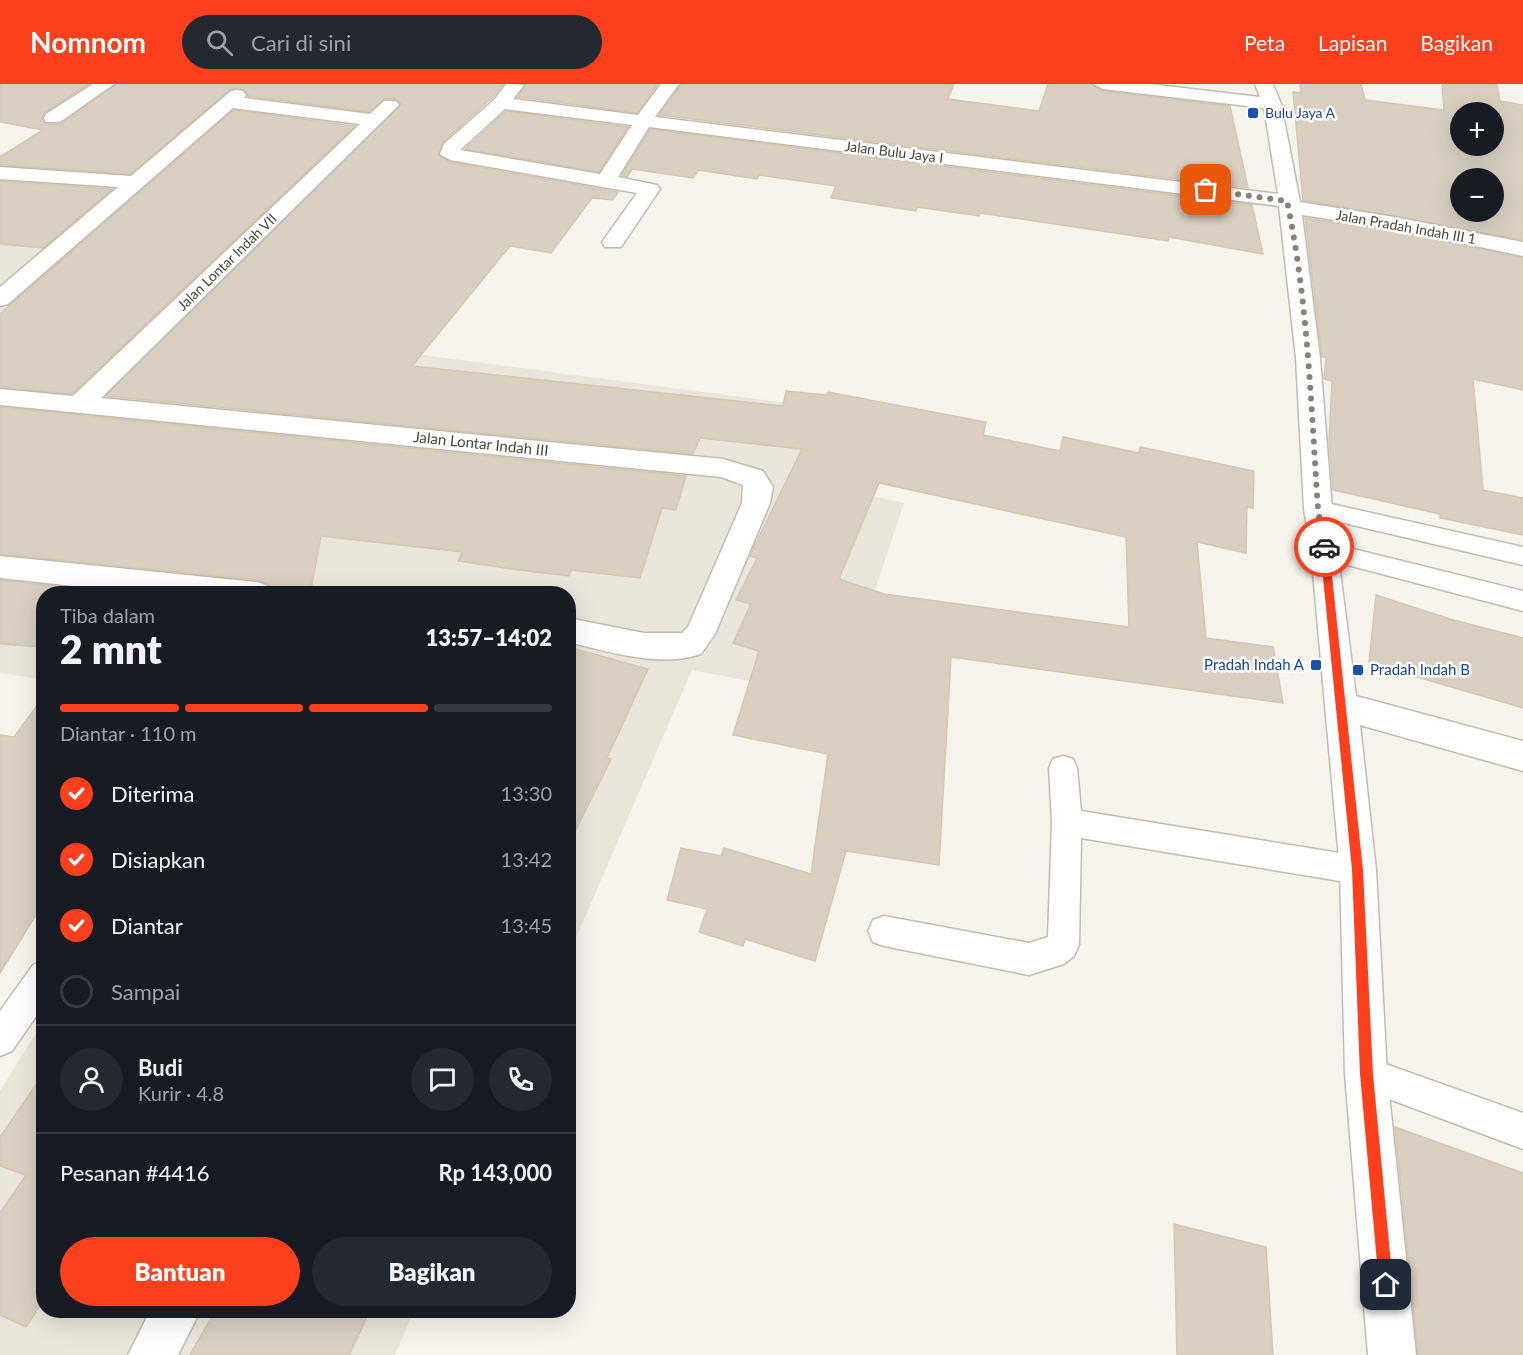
<!DOCTYPE html>
<html lang="id">
<head>
<meta charset="utf-8">
<style>
	:root { --surface:#171b24; --page:#242831; --text:#f1f3f6; --muted:#9ea1a6; --line:#363941; --accent:#fc3f1d }
	body { margin:0; font-family:Lato,sans-serif; background:var(--page); color:var(--text); height:100vh; display:flex; flex-direction:column; font-size:22px; white-space:nowrap }
	* { box-sizing:border-box; margin:0 }
	p { font-size:20px; color:var(--muted) }
	.icon { flex:none; width:33px; height:33px; fill:none; stroke:currentColor; stroke-width:2; stroke-linecap:round; stroke-linejoin:round }
	.map { position:relative; flex:1; overflow:hidden }
	.side { position:absolute; left:36px; top:502px; width:540px; height:732px; display:flex; flex-direction:column; background:var(--surface); border-radius:24px; box-shadow:0 6px 24px #0002 }
	.side>* { flex:none }
	.controls { position:absolute; left:1450px; top:18px; display:grid; gap:12px }
	.controls a { display:grid; place-items:center; width:54px; height:54px; border-radius:50%; background:var(--surface); box-shadow:0 6px 24px #0002; font-size:30px }
	.pin { position:absolute; display:grid; place-items:center; width:51px; height:51px; color:#fff; margin:-26px; border-radius:12px; box-shadow:0 3px 9px #0006 }
	.courier { position:absolute; display:grid; place-items:center; width:60px; height:60px; margin:-30px; border:4px solid #fc3f1d; border-radius:50%; background:#fff; color:#222; box-shadow:0 2px 8px #0007 }
	.summary em { font-style:normal; font-weight:800 }
	.summary div { display:flex; flex-direction:column-reverse }
	.summary { display:flex; align-items:center; justify-content:space-between; height:102px; padding:0 24px }
	h1 { font-size:39px; font-weight:800; line-height:45px }
	.bar { display:grid; grid-template-columns:repeat(4,1fr); gap:9px 6px; align-content:center; height:72px; padding:0 24px }
	.bar i { height:8px; border-radius:4px; background:var(--line) }
	.bar .current { background:var(--accent) }
	.bar p { grid-column:span 4 }
	.line { display:flex; align-items:center; gap:15px; padding:0 24px; border-top:2px solid var(--line) }
	.line div { flex:1 }
	.round { display:grid; place-items:center; flex:none; width:63px; height:63px; border-radius:32px; background:var(--page) }
	ol { padding:0 24px; list-style:none }
	li { display:flex; align-items:center; gap:18px; height:66px }
	li p { margin-inline-start:auto }
	li .icon { padding:6px; border-radius:50%; background:var(--accent); color:#fff; stroke-width:4 }
	li:last-child { color:var(--muted) }
	li i { width:33px; height:33px; border:3px solid var(--line); border-radius:50% }
	.primary-button { display:flex; gap:12px; margin-top:auto; padding:12px 24px }
	.primary-button a { flex:1; height:69px; border-radius:36px; background:var(--accent); color:#fff; font-size:24px; font-weight:800; line-height:69px; text-align:center }
	.primary-button a+a { background:var(--page); color:var(--text) }
	header { display:flex; align-items:center; gap:36px; box-sizing:border-box; height:84px; padding:0 30px; background:var(--accent); color:#fff }
	header strong { font-size:28px }
	nav { display:flex; gap:33px; margin-inline-start:auto; font-size:21px }
	.search { width:420px; height:54px; background:var(--page); display:flex; align-items:center; gap:15px; box-sizing:border-box; padding:0 21px; border-radius:33px; color:var(--muted); font-size:22px }
	.map>svg:first-child { display:block }
	.residential { fill:#eae5da }
	.building { fill:#d8cfc1; stroke:#d3c7b4; stroke-width:1.5; fill-rule:evenodd }
	.lines { fill:none; stroke-linecap:round; stroke-linejoin:round }
	.service-casing { stroke:#c2bbae; stroke-width:3 }
	.minor-casing { stroke:#c2bbae; stroke-width:3 }
	.service { fill:#fff; fill-rule:evenodd }
	.minor { fill:#fff; fill-rule:evenodd }
	.route { fill:#fc3f1d }
	.done { stroke:#878178; stroke-width:6; stroke-dasharray:0 10.8 }
	.transit-dot { fill:#1a4fb4; stroke:#fff; stroke-width:2 }
	.labels { text-anchor:middle; stroke-width:5; stroke-linejoin:round; paint-order:stroke }
	.far-transit-label { font-size:14px; fill:#164399; stroke:#fff; text-anchor:start }
	.far-street-label { font-size:14px; fill:#4b4439; stroke:#fff }
	.street-label { font-size:15px; fill:#4b4439; stroke:#fff }
	.transit-label { font-size:15px; fill:#164399; stroke:#fff; text-anchor:end }
</style>
</head>
<body>
<header>
<strong>Nomnom</strong>
<div class="search"><svg class="icon" aria-label="search" viewBox="0 0 24 24"><circle cx="10" cy="10" r="6"/><path d="M15 15l6 6"/></svg>Cari di sini</div>
<nav><a>Peta</a><a>Lapisan</a><a>Bagikan</a></nav>
</header>
<div class="map">
<svg width="1523" height="1271" viewBox="0 0 1523 1271">
	<rect width="100%" height="100%" fill="#f6f3ec"/>
	<path class="residential" d="M 246,0 L 414,11 L 257,249 L 839,326 L 807,397 L 904,419 L 839,614 L 692,586 L 569,870 L 568,510 L 44,510 L 43,595 L 0,589 L 0,70 L 129,92 Z
		M 43,938 L 44,1227 L 414,1227 L 395,1271 L 0,1271 L 0,1007 Z"/>
	<path class="building" d="M 0,0 L 89,0 L 45,28 L 42,35 L 46,40 L 61,40 L 116,0 L 503,0 L 493,13 L 443,58 L 439,72 L 450,78 L 618,108 L 613,116 L 592,114 L 551,169 L 510,162 L 412,282 L 783,322 L 786,307 L 826,311 L 828,308 L 986,338 L 983,351 L 1060,367 L 1063,353 L 1139,369 L 1140,363 L 1254,387 L 1253,424 L 1247,423 L 1246,469 L 1197,458 L 1206,554 L 1273,563 L 1283,619 L 951,573 L 939,781 L 846,767 L 815,877 L 745,855 L 743,862 L 699,848 L 707,825 L 667,816 L 681,764 L 721,772 L 724,764 L 811,790 L 828,670 L 733,651 L 759,567 L 733,559 L 751,520 L 736,516 L 757,474 L 750,472 L 753,465 L 802,365 L 700,354 L 693,370 L 106,312 L 401,20 L 396,15 L 384,15 L 369,28 L 248,12 L 243,5 L 231,5 L 130,90 L 0,81 L 0,73 L 43,46 L 0,38 ZM 879,399 L 1126,453 L 1129,543 L 884,510 L 839,495 Z
		M 526,0 L 658,0 L 637,29 L 517,13 Z
		M 681,0 L 954,0 L 948,15 L 1039,27 L 1048,0 L 1092,0 L 1103,7 L 1230,22 L 1248,104 L 659,31 Z
		M 1300,0 L 1361,0 L 1365,16 L 1444,26 L 1442,0 L 1497,0 L 1500,17 L 1523,21 L 1523,156 L 1303,116 L 1293,8 L 1301,9 ZM 1461,28 L 1494,28 L 1494,62 L 1461,62 ZM 1461,94 L 1494,94 L 1494,128 L 1461,128 Z
		M 234,26 L 355,42 L 72,310 L 0,303 L 0,230 Z
		M 506,27 L 628,43 L 599,88 L 465,65 Z
		M 650,45 L 1252,121 L 1263,170 L 1169,153 L 1168,157 L 980,129 L 979,132 L 917,123 L 916,127 L 831,114 L 836,102 L 759,91 L 757,95 L 698,86 L 693,94 L 632,85 L 627,93 L 622,91 Z
		M 0,97 L 112,105 L 43,164 L 0,160 Z
		M 1305,134 L 1394,147 L 1523,174 L 1523,306 L 1473,295 L 1483,406 L 1523,414 L 1523,451 L 1440,434 L 1440,430 L 1333,406 L 1329,357 L 1332,297 L 1324,295 L 1326,273 L 1322,273 Z
		M 0,323 L 686,392 L 676,426 L 662,424 L 640,494 L 571,486 L 569,492 L 511,485 L 458,477 L 462,468 L 321,452 L 310,510 L 274,510 L 269,500 L 257,496 L 0,470 Z
		M 0,496 L 127,510 L 44,510 L 44,563 L 0,560 Z
		M 1376,511 L 1450,535 L 1523,554 L 1523,624 L 1369,579 Z
		M 568,563 L 648,585 L 607,674 L 611,675 L 568,761 Z
		M 44,612 L 44,818 L 0,889 L 0,651 L 14,653 Z
		M 44,989 L 44,1215 L 26,1243 L 0,1231 L 0,1129 L 26,1091 L 0,1082 L 0,1053 Z
		M 1395,1043 L 1523,1089 L 1523,1271 L 1418,1271 Z
		M 1174,1140 L 1266,1163 L 1273,1271 L 1177,1271 Z
		M 215,1227 L 370,1227 L 349,1271 L 190,1271 Z"/>
	<g class="lines">
		<g class="service-casing">
			<path id="service" d="M 1318,417 L 1523,463 L 1523,481 L 1310,431 L 1307,425 L 1310,419 Z
				M 1325,458 L 1523,507 L 1523,527 L 1317,473 L 1313,467 L 1317,461 Z
				M 1063,672 L 1073,675 L 1077,684 L 1081,727 L 1358,772 L 1369,776 L 1373,786 L 1369,796 L 1358,800 L 1081,754 L 1079,861 L 1074,872 L 1064,880 L 1029,891 L 884,862 L 873,858 L 868,847 L 873,836 L 884,832 L 1029,859 L 1048,853 L 1052,738 L 1049,684 L 1053,675 Z
				M 44,876 L 44,921 L 12,967 L 0,972 L 0,927 L 33,881 Z
				M 1366,973 L 1523,1029 L 1523,1065 L 1354,1002 L 1349,990 L 1354,978 Z"/>
		</g>
		<g class="minor-casing">
			<path id="minor" d="M 93,0 L 114,0 L 60,38 L 46,38 L 44,34 L 46,30 Z
				M 506,0 L 524,1 L 513,15 L 638,31 L 661,0 L 679,0 L 655,33 L 1278,110 L 1264,24 L 1103,5 L 1094,0 L 1149,0 L 1260,13 L 1255,0 L 1273,0 L 1281,20 L 1300,118 L 1394,133 L 1523,158 L 1523,172 L 1394,145 L 1302,131 L 1320,274 L 1332,425 L 1356,612 L 1523,657 L 1523,687 L 1360,641 L 1376,786 L 1387,990 L 1416,1271 L 1368,1271 L 1345,990 L 1340,786 L 1311,467 L 1304,425 L 1296,274 L 1279,122 L 649,43 L 618,93 L 657,101 L 660,105 L 621,163 L 605,163 L 602,158 L 637,109 L 450,76 L 440,70 L 444,60 L 495,15 ZM 505,25 L 632,41 L 600,90 L 460,66 Z
				M 237,6 L 243,7 L 246,11 L 244,14 L 370,30 L 384,17 L 396,17 L 399,21 L 101,314 L 723,375 L 763,387 L 773,403 L 770,419 L 715,550 L 701,570 C 659,584 610,568 568,558 L 568,534 L 644,549 L 682,549 L 688,543 L 742,419 L 743,401 L 721,393 L 0,321 L 0,305 L 73,312 L 360,40 L 233,24 L 8,220 L 0,222 L 0,203 L 118,103 L 0,95 L 0,83 L 131,92 L 231,7 Z
				M 0,472 L 257,498 L 268,502 L 272,510 L 148,510 L 0,494 Z
				M 150,1227 L 200,1227 L 178,1271 L 128,1271 Z"/>
		</g>
		<use href="#service" class="service"/>
		<use href="#minor" class="minor"/>
	</g>
	<path class="route" d="M 1324,460 L 1329,463 L 1363,786 L 1373,990 L 1393,1201 L 1386,1208 L 1379,1201 L 1360,990 L 1352,786 L 1320,463 Z"/>
	<g class="lines">
		<path class="done" d="M 1206,106 L 1287,117 C 1308,217 1311,323 1318,425 L 1324,463"/>
	</g>
	<g class="transit-dot">
		<rect x="1247" y="23" width="12" height="12" rx="3"/>
		<rect x="1310" y="575" width="12" height="12" rx="3"/>
		<rect x="1352" y="580" width="12" height="12" rx="3"/>
	</g>
	<g class="labels">
		<g class="far-transit-label">
			<text x="1265" y="34">Bulu Jaya A</text>
		</g>
		<g class="far-street-label">
			<text transform="translate(894 68) rotate(7)" y="5">Jalan Bulu Jaya I</text>
			<text transform="translate(1406 143) rotate(10)" y="5">Jalan Pradah Indah III 1</text>
			<text transform="translate(227 178) rotate(-44)" y="5">Jalan Lontar Indah VII</text>
		</g>
		<g class="street-label">
			<text transform="translate(481 360) rotate(6)" y="5">Jalan Lontar Indah III</text>
		</g>
		<g class="transit-label">
			<text x="1304" y="586">Pradah Indah A</text>
			<text x="1370" y="591" text-anchor="start">Pradah Indah B</text>
		</g>
	</g>
</svg>
<div class="controls">
<a>+</a>
<a>−</a>
</div>
<div class="pin" style="left:1206px;top:106px;background:#ea580c"><svg class="icon" aria-label="bag" viewBox="0 0 24 24"><path d="M5 8h14l-1 12H6zM9 8a3 3 0 0 1 6 0"/></svg></div>
<div class="pin" style="left:1386px;top:1201px;background:#1f2937"><svg class="icon" aria-label="home" viewBox="0 0 24 24"><path d="M3 11l9-7 9 7M6 9v11h12V9"/></svg></div>
<div class="courier" style="left:1324px;top:463px"><svg class="icon" aria-label="car" viewBox="0 0 24 24"><path d="M5 17H2v-5l4-1 3-4h7l3 4 3 1v5h-3M9 17h6M6 11h13"/><circle cx="7" cy="17" r="2"/><circle cx="17" cy="17" r="2"/></svg></div>
<section class="side">
<div class="summary"><div><h1>2 mnt</h1><p>Tiba dalam</p></div><em>13:57–14:02</em></div>
<div class="bar"><i class="current"></i><i class="current"></i><i class="current"></i><i></i><p>Diantar · 110 m</p></div>
<ol>
<li><svg class="icon" aria-label="check" viewBox="0 0 24 24"><path d="M5 12l5 5 9-10"/></svg>Diterima<p>13:30</p></li>
<li><svg class="icon" aria-label="check" viewBox="0 0 24 24"><path d="M5 12l5 5 9-10"/></svg>Disiapkan<p>13:42</p></li>
<li><svg class="icon" aria-label="check" viewBox="0 0 24 24"><path d="M5 12l5 5 9-10"/></svg>Diantar<p>13:45</p></li>
<li><i></i>Sampai</li>
</ol>
<div class="line" style="height:108px"><a class="round"><svg class="icon" aria-label="person" viewBox="0 0 24 24"><circle cx="12" cy="8" r="4"/><path d="M4 21q1-7 8-7t8 7"/></svg></a><div><b>Budi</b><p>Kurir · 4.8</p></div><a class="round"><svg class="icon" aria-label="chat" viewBox="0 0 24 24"><path d="M4 5h16v11H9l-5 4z"/></svg></a><a class="round"><svg class="icon" aria-label="phone" viewBox="0 0 24 24"><path d="M5 4h4l2 5-3 2q2 4 5 5l2-3 5 2v4C11 20 4 13 5 4z"/></svg></a></div>
<div class="line" style="height:78px"><div>Pesanan #4416</div><b>Rp 143,000</b></div>
<div class="primary-button"><a>Bantuan</a><a>Bagikan</a></div>
</section>
</div>
</body>
</html>
